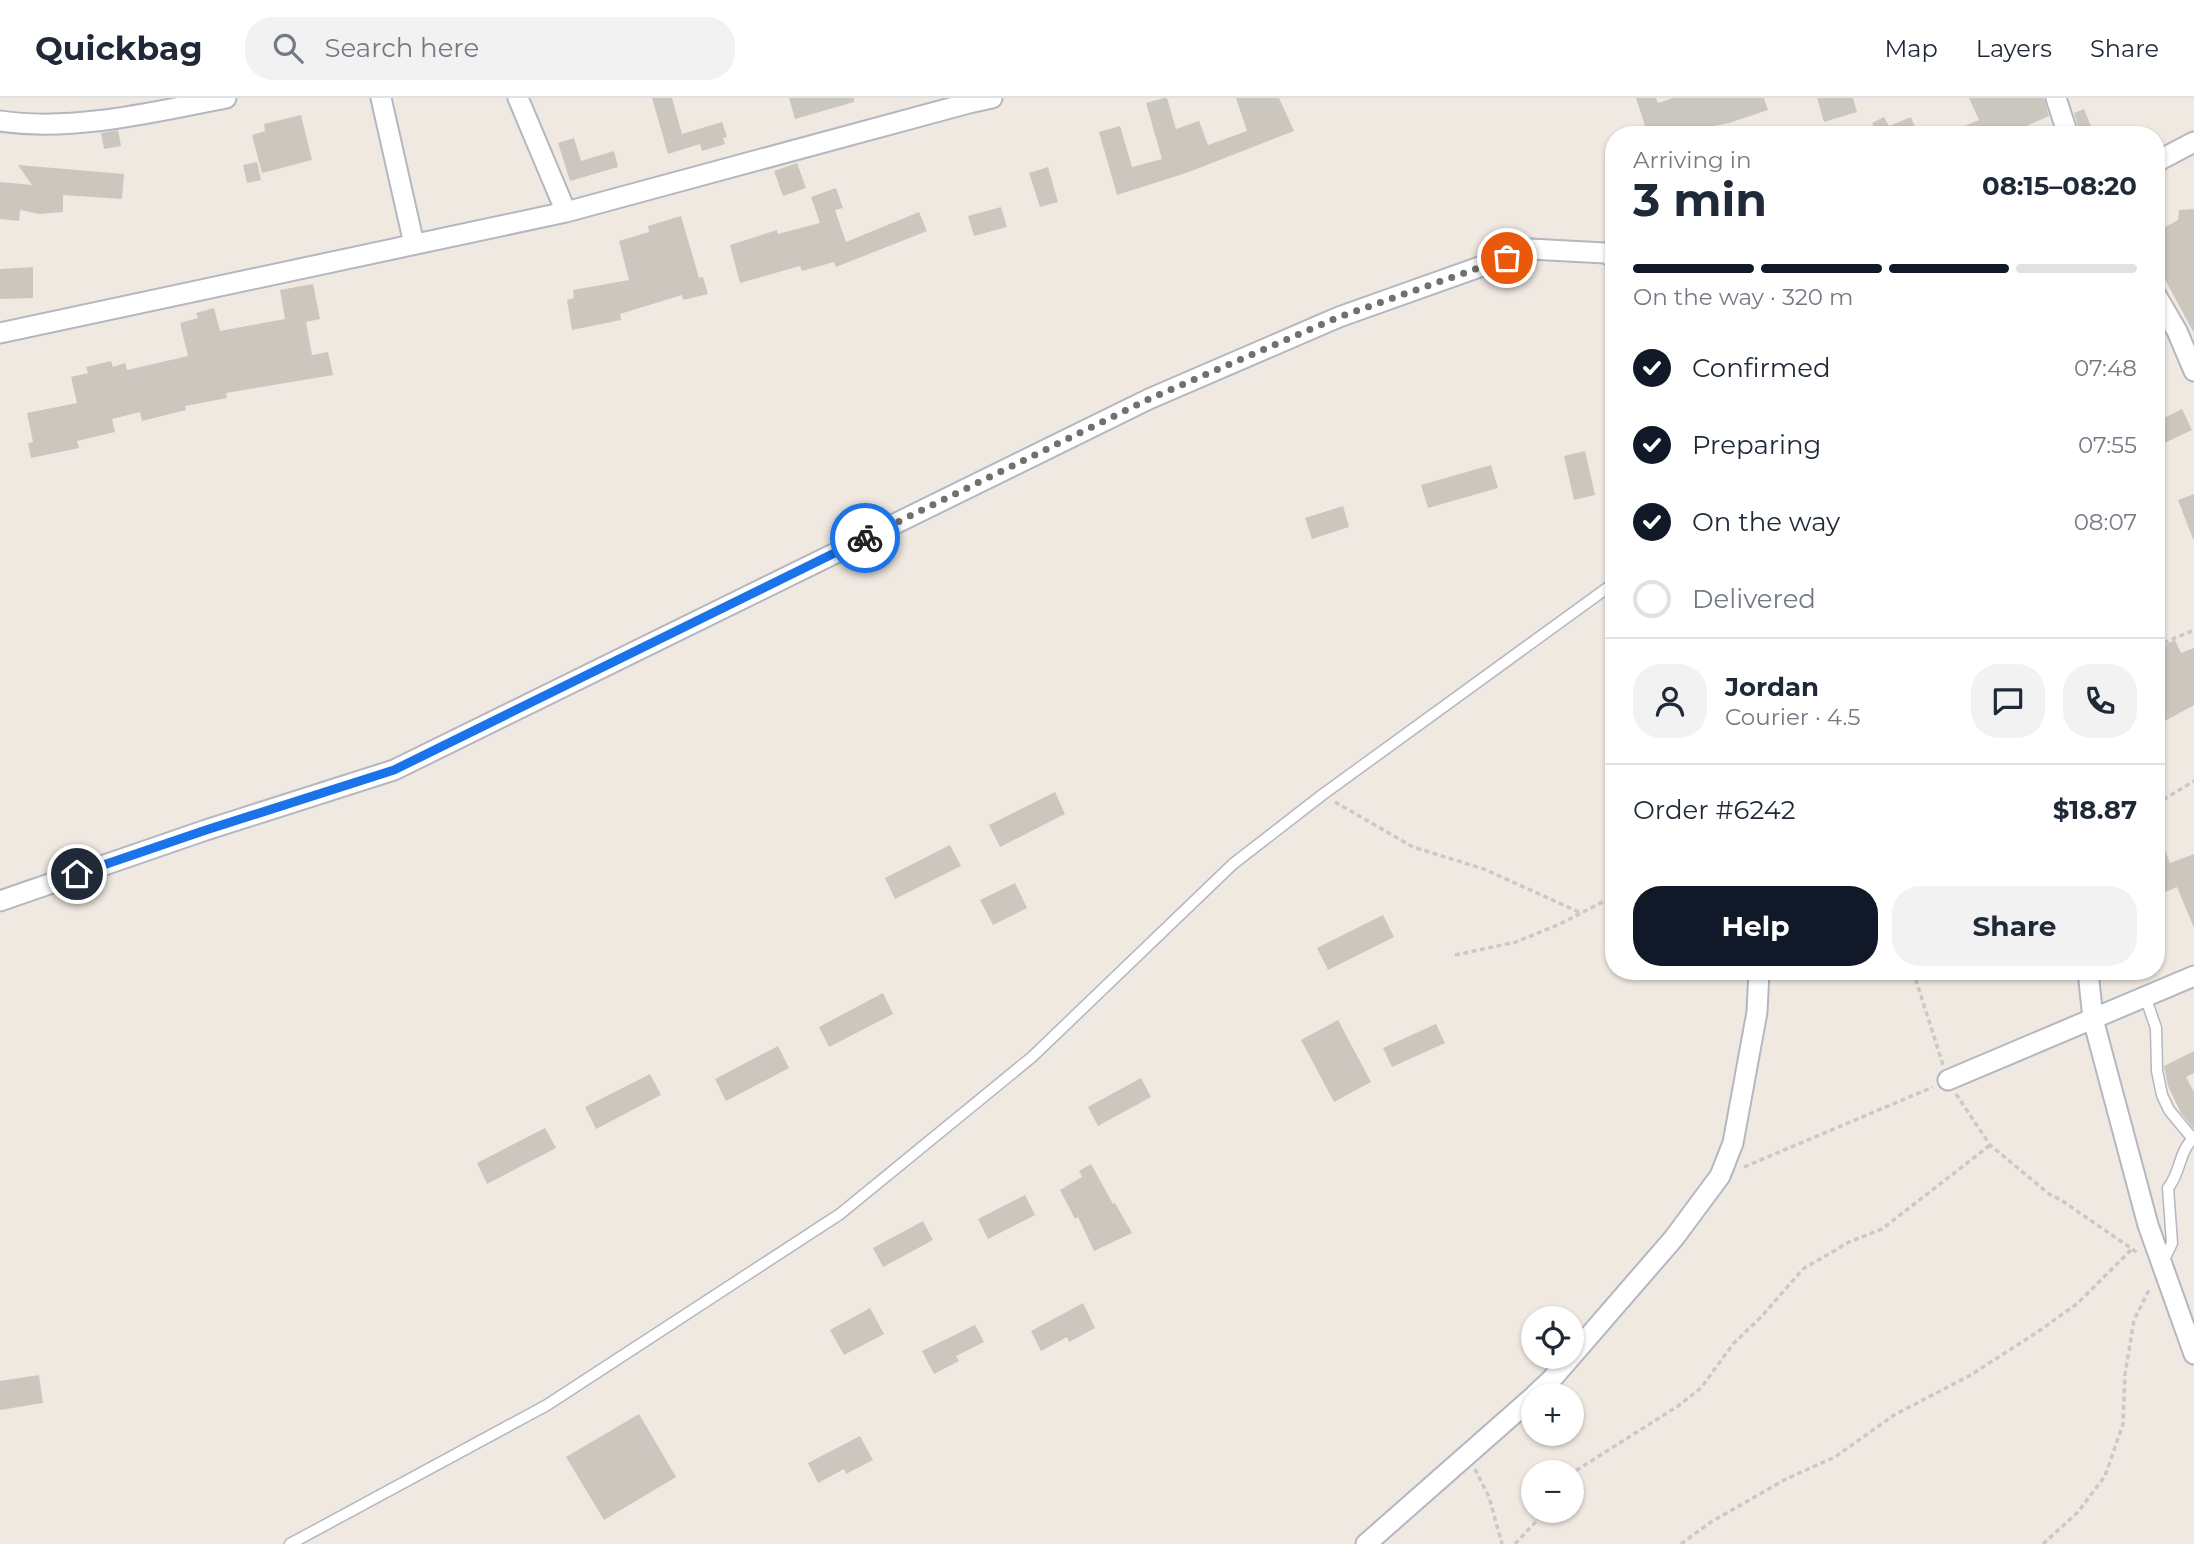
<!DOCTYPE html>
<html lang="en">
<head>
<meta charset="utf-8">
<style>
	:root { --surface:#fff; --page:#f2f2f3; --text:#1f2937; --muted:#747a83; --line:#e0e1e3; --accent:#111827 }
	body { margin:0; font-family:Montserrat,sans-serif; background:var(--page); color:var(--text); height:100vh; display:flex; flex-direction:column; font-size:26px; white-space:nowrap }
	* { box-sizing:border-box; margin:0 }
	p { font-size:23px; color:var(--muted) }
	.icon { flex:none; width:38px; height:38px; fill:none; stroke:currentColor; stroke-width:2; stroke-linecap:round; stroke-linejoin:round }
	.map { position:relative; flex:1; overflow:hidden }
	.details { position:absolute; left:1605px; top:28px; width:560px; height:854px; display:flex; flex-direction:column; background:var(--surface); border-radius:28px; box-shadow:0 2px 5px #0004 }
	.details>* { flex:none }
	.buttons { position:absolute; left:1521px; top:1208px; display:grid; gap:14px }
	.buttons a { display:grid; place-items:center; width:63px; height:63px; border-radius:50%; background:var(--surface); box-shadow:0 2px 5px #0004; font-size:35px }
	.pin { position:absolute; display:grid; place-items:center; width:60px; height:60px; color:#fff; margin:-30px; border:4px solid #fff; border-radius:50%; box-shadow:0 2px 7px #0007 }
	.courier { position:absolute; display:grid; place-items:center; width:70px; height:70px; margin:-35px; border:5px solid #1a73e8; border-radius:50%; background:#fff; color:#222; box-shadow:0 2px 9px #0007 }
	.head em { font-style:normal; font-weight:700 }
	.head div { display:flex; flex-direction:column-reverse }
	.head { display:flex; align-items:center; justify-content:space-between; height:119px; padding:0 28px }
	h1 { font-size:46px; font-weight:700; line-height:52px }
	.bar { display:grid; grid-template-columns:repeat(4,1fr); gap:10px 7px; align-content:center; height:84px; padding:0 28px }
	.bar i { height:9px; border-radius:5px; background:var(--line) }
	.bar .on { background:var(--accent) }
	.bar p { grid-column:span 4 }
	.line { display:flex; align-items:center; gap:18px; padding:0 28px; border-top:2px solid var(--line) }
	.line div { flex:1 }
	.round { display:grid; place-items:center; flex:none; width:74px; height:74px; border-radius:28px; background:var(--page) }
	ol { padding:0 28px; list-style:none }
	li { display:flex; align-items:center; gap:21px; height:77px }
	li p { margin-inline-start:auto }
	li .icon { padding:7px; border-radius:50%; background:var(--accent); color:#fff; stroke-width:4 }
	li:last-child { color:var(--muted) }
	li i { width:38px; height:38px; border:4px solid var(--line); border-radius:50% }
	.primary-button { display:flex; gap:14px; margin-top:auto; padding:14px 28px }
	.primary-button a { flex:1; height:80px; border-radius:28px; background:var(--accent); color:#fff; font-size:28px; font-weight:700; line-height:80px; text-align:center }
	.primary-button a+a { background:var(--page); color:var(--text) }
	header { display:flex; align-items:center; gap:42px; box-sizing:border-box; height:98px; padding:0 35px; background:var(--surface); border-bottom:2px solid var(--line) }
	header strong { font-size:33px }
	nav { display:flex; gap:38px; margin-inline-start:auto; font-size:24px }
	.search { width:490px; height:63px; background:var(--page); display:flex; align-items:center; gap:18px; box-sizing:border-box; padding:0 24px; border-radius:28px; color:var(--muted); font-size:26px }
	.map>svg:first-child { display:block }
	.building { fill:#cbc7bf }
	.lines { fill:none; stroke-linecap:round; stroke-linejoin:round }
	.lane-casing { stroke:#b4b7c1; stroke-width:13 }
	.street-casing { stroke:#b4b7c1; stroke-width:23 }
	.path { stroke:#c9c9c9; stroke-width:3.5; stroke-dasharray:5 3.5; stroke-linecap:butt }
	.lane { stroke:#fff; stroke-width:10 }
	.street { stroke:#fff; stroke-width:19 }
	.done { stroke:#726f6d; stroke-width:7; stroke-dasharray:0 12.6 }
	.route { stroke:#1a73e8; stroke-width:9 }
</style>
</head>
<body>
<header>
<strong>Quickbag</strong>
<div class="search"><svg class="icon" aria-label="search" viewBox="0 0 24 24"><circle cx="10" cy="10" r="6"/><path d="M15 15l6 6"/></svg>Search here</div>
<nav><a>Map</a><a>Layers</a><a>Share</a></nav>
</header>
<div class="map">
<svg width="2194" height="1446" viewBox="0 0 2194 1446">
	<rect width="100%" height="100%" fill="#efe9e1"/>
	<path class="building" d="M 652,0 L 672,0 L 682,36 L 722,24 L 727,39 L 723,40 L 725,46 L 702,53 L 700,46 L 668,56 Z
		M 789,0 L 854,0 L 854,4 L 795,21 Z
		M 1164,0 L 1167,0 L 1176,31 L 1199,23 L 1208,47 L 1247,33 L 1236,0 L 1279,0 L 1294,33 L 1189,74 L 1117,97 L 1099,34 L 1120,28 L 1132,69 L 1162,61 L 1146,5 Z
		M 1636,0 L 1656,0 L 1658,5 L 1673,0 L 1764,0 L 1768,12 L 1729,25 L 1668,37 L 1648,37 Z
		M 1817,0 L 1853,0 L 1857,14 L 1824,24 Z
		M 1969,0 L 2044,0 L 2049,18 L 2006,37 L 1944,37 L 1979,22 Z
		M 2084,11 L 2092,31 L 2080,36 L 2074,15 Z
		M 301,17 L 312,62 L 262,75 L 252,37 L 265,33 L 264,26 Z
		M 1884,19 L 1889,28 L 1911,19 L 1918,37 L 1870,37 L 1876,34 L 1872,25 Z
		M 118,32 L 121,48 L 104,51 L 101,35 Z
		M 574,40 L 581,63 L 614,53 L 618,69 L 570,83 L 558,45 Z
		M 257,64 L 261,82 L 247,85 L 243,67 Z
		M 797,65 L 806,90 L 783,98 L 774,73 Z
		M 18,67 L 124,76 L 122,101 L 63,97 L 63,114 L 40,116 L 20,112 L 19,123 L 0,121 L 0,84 L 32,87 Z
		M 1048,69 L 1058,104 L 1040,109 L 1029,75 Z
		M 836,90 L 843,110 L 835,112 L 846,144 L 919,114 L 927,133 L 836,169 L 834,164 L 802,173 L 800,168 L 740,185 L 730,147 L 777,132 L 778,136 L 820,125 L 811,99 Z
		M 1001,109 L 1007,129 L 974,138 L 968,118 Z
		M 2194,111 L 2194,235 L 2156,165 L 2156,134 L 2178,122 L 2179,112 Z
		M 681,118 L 699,180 L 703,179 L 708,196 L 683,202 L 682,197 L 620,216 L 621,222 L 572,232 L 567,202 L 574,200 L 573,192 L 629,182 L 619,143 L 649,134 L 648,128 Z
		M 33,169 L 33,200 L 0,201 L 0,171 Z
		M 313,186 L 320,221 L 306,224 L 312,257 L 328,254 L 333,277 L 226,295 L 227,300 L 185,308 L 186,312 L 142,323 L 140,314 L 112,321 L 115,334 L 77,343 L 79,350 L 31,360 L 28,345 L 33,344 L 27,315 L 77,305 L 71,279 L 88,275 L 86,269 L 111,263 L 113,269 L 125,265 L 127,272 L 188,258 L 180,225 L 198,220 L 196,215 L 214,210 L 220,233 L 285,221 L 280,192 Z
		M 2182,311 L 2192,332 L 2156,349 L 2156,324 Z
		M 1585,353 L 1595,397 L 1574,402 L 1564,358 Z
		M 1491,367 L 1498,390 L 1428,410 L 1421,387 Z
		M 2194,396 L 2194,441 L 2193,441 L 2178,402 Z
		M 1343,408 L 1349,429 L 1312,441 L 1305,420 Z
		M 2175,542 L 2181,555 L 2194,550 L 2194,607 L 2156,628 L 2156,551 Z
		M 1055,694 L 1065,716 L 1000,749 L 989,727 Z
		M 2157,732 L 2170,765 L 2194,756 L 2194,830 L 2177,789 L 2163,795 L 2156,778 Z
		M 950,747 L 961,768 L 895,801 L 885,780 Z
		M 1015,785 L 1027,810 L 993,827 L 980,802 Z
		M 1383,817 L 1394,839 L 1328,872 L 1317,850 Z
		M 883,895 L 893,916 L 829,949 L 819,929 Z
		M 1338,922 L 1371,984 L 1334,1004 L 1301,942 Z
		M 1436,926 L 1445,945 L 1392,969 L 1383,950 Z
		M 778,948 L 789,970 L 726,1003 L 715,981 Z
		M 2194,953 L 2194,975 L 2186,979 L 2194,994 L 2194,1031 L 2181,1015 L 2168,988 L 2164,968 Z
		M 650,976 L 661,997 L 596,1031 L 585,1009 Z
		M 1141,980 L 1151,999 L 1098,1028 L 1088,1009 Z
		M 545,1030 L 556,1050 L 487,1086 L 477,1065 Z
		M 1091,1066 L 1113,1106 L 1115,1105 L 1132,1135 L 1094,1153 L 1078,1119 L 1075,1121 L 1060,1092 L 1082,1079 L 1079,1073 Z
		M 1025,1097 L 1035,1117 L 988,1141 L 978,1121 Z
		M 923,1123 L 933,1142 L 883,1169 L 873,1150 Z
		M 1083,1205 L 1095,1230 L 1069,1244 L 1067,1239 L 1041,1253 L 1031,1233 Z
		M 870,1210 L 884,1236 L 844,1257 L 830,1232 Z
		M 975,1227 L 984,1244 L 956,1258 L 959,1263 L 934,1276 L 922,1253 Z
		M 39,1277 L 43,1305 L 0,1312 L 0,1283 Z
		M 639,1316 L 676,1379 L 604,1422 L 566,1359 Z
		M 860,1338 L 873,1362 L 846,1376 L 844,1371 L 818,1385 L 808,1365 Z"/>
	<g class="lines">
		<g class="lane-casing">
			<path id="lane" d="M 2145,898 L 2156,930 L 2157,973 L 2162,997 L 2169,1012 L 2193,1041
				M 2162,1166 L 2172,1145 L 2168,1090 C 2181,1075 2178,1054 2194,1040
				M 290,1446 L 547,1307 L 840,1116 L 1032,959 L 1233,766 L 1322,697 L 1614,485"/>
		</g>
		<g class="street-casing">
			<path id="street" d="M 381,0 L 414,146
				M 518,0 L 566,114
				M 2056,0 L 2068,37
				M 969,5 L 992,0
				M 0,23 C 72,34 155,14 226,0
				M 2156,64 L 2194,44
				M 2156,197 L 2177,233 L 2194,273
				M 0,235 L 566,114 L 969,5 L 968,0
				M 0,803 L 206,732 L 394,672 L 1149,301 L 1339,219 L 1530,151 L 1605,155 L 1614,159
				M 2088,873 L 2093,921 L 2148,1127 L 2194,1256
				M 1948,982 L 2194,878
				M 1535,1297 L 1551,1282 L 1674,1140 L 1720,1078 L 1733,1045 L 1757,914 L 1759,873
				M 1366,1446 L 1533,1299"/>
		</g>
		<path class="path" d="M 2156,548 L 2194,532
			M 1335,704 L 1413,749 L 1484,771 L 1581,815
			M 2156,706 L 2194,683
			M 1455,857 L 1516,844 L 1560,826 L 1614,798
			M 1913,873 L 1943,967
			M 1956,996 L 1990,1047 L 2049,1096 L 2061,1102 L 2138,1155
			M 1744,1069 L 1933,989
			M 1475,1371 L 1489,1399 L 1502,1446
			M 1572,1380 L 1577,1372 L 1678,1308 L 1701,1290 L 1733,1246 L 1761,1219 L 1803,1171 L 1849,1144 L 1882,1131 L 1989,1048
			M 1515,1446 L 1547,1412
			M 1681,1446 L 1711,1424 L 1784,1382 L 1835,1359 L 1894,1317 L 1969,1278 L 2036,1235 L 2078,1205 L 2131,1152
			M 2043,1446 L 2078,1414 L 2105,1378 L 2123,1326 L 2125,1276 L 2134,1222 L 2150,1190"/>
		<use href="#lane" class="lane"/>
		<use href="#street" class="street"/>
	</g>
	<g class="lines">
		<path class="done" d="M 865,440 L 1149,301 L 1339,219 L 1507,160"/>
		<path class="route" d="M 77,776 L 206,732 L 394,672 L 865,440"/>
	</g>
</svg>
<div class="buttons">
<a><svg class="icon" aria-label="locate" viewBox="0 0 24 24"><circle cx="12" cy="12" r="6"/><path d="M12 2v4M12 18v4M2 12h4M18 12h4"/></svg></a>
<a>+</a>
<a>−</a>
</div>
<div class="pin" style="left:1507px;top:160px;background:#ea580c"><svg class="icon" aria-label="bag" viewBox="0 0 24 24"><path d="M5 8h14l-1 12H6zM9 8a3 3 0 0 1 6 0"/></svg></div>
<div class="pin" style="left:77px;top:776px;background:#1f2937"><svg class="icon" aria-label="home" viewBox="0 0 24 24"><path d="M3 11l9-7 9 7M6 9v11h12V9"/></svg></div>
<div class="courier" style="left:865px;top:440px"><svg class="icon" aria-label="bike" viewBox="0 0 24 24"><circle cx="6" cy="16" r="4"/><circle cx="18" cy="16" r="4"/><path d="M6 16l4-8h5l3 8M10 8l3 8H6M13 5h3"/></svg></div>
<section class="details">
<div class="head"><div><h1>3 min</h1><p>Arriving in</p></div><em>08:15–08:20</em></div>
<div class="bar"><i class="on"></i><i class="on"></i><i class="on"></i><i></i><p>On the way · 320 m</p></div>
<ol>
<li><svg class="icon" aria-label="check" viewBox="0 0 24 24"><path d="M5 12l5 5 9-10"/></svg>Confirmed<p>07:48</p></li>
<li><svg class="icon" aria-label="check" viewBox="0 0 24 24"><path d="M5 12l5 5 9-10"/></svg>Preparing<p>07:55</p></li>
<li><svg class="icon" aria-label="check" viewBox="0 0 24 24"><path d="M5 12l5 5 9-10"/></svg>On the way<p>08:07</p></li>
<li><i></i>Delivered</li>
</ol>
<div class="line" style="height:126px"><a class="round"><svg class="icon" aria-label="person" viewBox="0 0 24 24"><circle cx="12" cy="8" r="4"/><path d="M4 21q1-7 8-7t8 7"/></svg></a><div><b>Jordan</b><p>Courier · 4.5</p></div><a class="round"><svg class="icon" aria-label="chat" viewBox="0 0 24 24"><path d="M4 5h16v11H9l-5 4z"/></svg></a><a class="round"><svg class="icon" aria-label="phone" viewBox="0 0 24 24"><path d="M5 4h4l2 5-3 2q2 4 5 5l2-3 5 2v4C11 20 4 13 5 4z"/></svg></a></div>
<div class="line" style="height:91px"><div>Order #6242</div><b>$18.87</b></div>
<div class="primary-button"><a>Help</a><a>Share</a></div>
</section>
</div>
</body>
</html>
